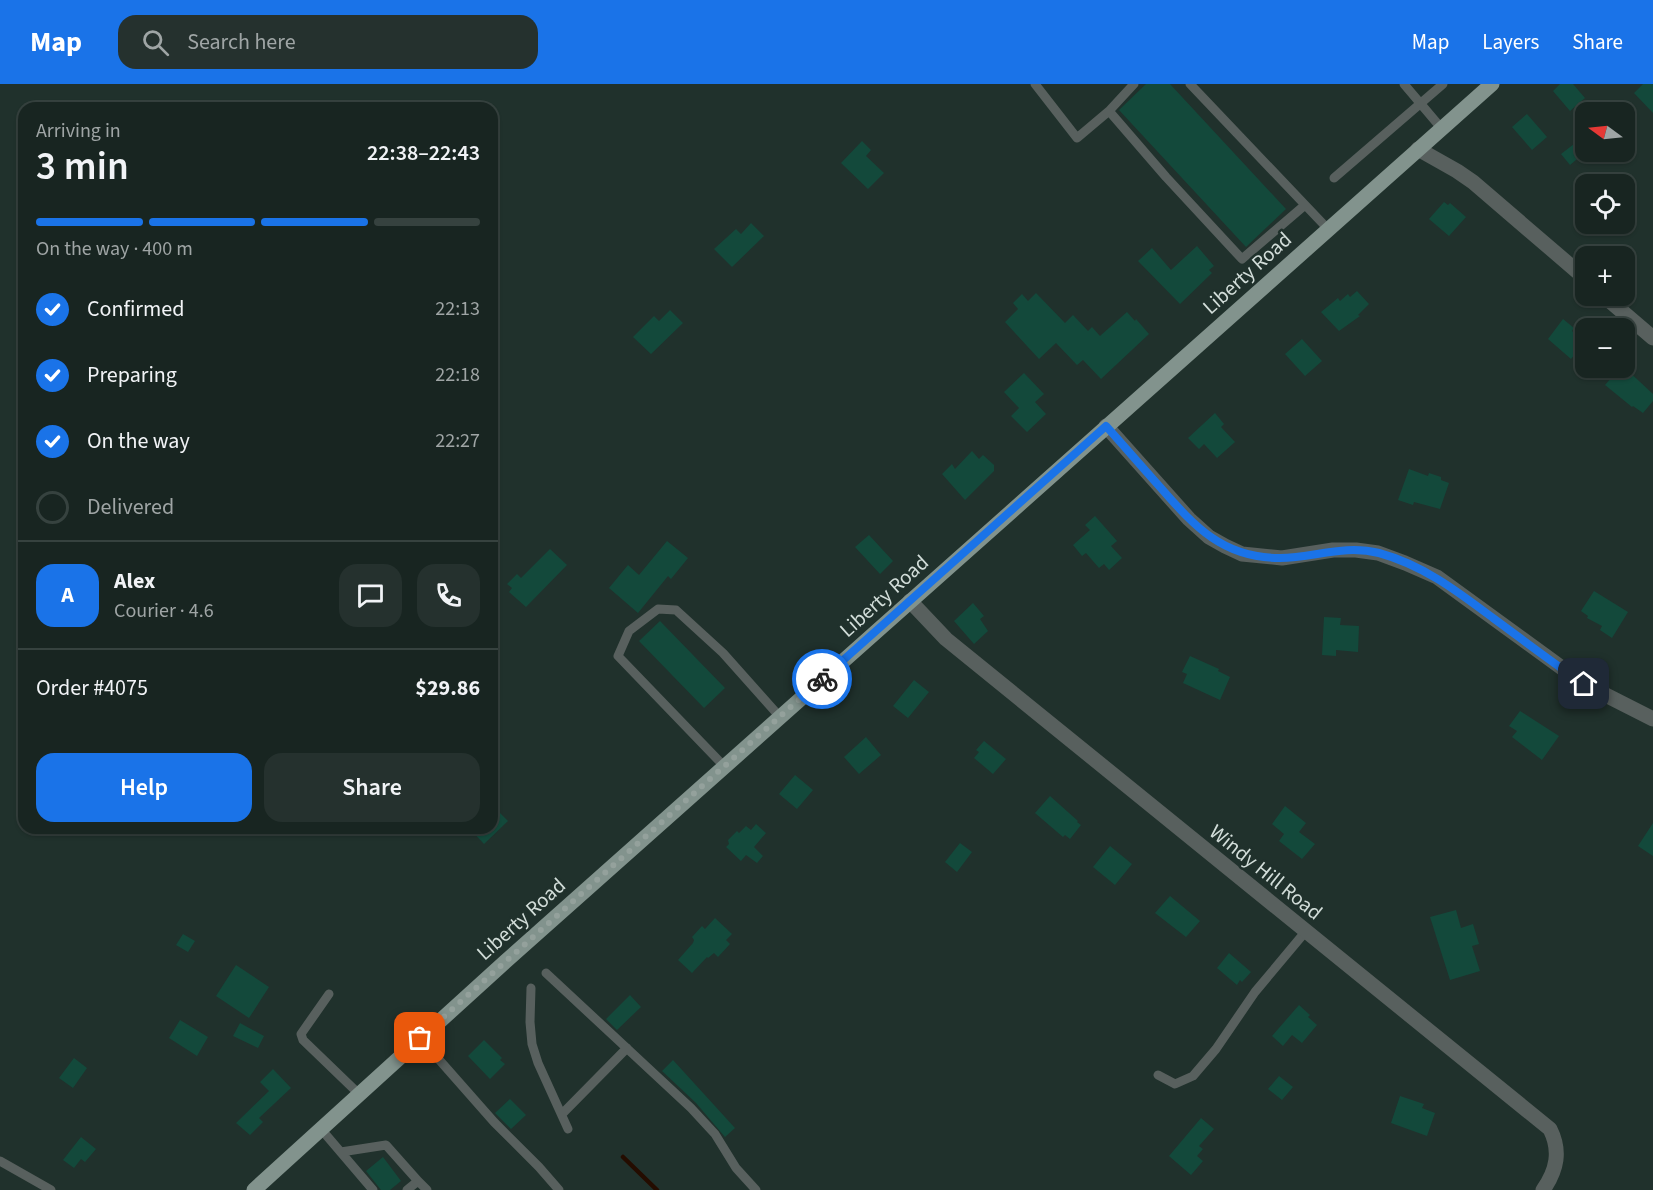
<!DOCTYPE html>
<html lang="en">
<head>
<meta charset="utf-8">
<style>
	:root { --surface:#182521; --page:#25312e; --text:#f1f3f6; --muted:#9fa5a5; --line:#36423f; --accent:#1a73e8 }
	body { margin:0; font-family:"Source Sans 3",sans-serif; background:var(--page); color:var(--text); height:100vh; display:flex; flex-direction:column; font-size:22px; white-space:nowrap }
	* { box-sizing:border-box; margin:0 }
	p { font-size:20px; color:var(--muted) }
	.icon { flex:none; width:33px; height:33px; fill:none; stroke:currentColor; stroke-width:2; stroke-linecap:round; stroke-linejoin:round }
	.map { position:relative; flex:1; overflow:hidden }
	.panel { position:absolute; left:18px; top:18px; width:480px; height:732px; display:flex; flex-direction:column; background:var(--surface); border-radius:18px; box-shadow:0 2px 4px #0004,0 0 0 2px var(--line) }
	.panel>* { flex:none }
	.needle { width:39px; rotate:285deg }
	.fabs { position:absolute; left:1575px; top:18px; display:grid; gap:12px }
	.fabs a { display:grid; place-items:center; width:60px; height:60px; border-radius:12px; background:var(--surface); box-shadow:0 2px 4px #0004,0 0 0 2px var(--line); font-size:30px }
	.pin { position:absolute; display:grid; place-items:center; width:51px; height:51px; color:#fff; margin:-26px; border-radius:12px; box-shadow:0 3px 9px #0006 }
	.courier { position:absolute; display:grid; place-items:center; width:60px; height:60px; margin:-30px; border:4px solid #1a73e8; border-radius:50%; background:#fff; color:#222; box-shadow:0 2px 8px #0007 }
	.summary em { font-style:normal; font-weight:600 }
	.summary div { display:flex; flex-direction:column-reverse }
	.summary { display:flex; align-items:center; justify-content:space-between; height:102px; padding:0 18px }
	h1 { font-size:39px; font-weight:600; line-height:45px }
	.bar { display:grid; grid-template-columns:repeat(4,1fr); gap:9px 6px; align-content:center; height:72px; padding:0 18px }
	.bar i { height:8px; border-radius:4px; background:var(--line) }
	.bar .current { background:var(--accent) }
	.bar p { grid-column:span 4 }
	.line { display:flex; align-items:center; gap:15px; padding:0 18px; border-top:2px solid var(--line) }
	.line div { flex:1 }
	.round { display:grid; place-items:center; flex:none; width:63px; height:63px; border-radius:18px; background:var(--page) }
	ol { padding:0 18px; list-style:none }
	li { display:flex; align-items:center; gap:18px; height:66px }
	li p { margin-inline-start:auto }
	li .icon { padding:6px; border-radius:50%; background:var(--accent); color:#fff; stroke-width:4 }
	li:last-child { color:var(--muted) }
	li i { width:33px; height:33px; border:3px solid var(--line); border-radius:50% }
	.primary-button { display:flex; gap:12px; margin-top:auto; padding:12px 18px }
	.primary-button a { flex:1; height:69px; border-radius:18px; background:var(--accent); color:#fff; font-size:24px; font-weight:600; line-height:69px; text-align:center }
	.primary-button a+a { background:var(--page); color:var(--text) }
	header { display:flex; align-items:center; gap:36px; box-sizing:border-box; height:84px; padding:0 30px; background:var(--accent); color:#fff }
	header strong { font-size:28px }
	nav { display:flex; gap:33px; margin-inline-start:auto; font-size:21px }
	.search { width:420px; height:54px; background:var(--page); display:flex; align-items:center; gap:15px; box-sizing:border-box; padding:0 21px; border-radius:18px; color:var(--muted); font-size:22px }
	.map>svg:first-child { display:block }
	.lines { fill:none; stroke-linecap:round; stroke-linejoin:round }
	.stream { stroke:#240c00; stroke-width:4.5 }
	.building { fill:#13493b }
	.lane { stroke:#58605e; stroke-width:9 }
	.street { stroke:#58605e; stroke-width:15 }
	.primary { stroke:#82938d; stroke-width:15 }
	.done { stroke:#94a19c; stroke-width:6; stroke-dasharray:0 10.8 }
	.route { stroke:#1a73e8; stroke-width:8 }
	.labels { text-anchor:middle; stroke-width:5; stroke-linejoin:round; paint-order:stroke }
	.street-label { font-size:21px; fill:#d2ddd9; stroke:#20312c }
</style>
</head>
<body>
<header>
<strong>Map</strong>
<div class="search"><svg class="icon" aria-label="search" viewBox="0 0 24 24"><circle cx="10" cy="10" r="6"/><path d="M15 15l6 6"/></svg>Search here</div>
<nav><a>Map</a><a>Layers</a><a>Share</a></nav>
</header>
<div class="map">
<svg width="1653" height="1106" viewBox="0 0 1653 1106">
	<rect width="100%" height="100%" fill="#20312c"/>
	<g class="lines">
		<path class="stream" d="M 623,1073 L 657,1106"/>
	</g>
	<path class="building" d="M 1146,0 L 1170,0 L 1286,125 L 1246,163 L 1119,26 Z
		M 1560,0 L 1573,0 L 1585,14 L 1570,27 L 1553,7 Z
		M 1643,0 L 1653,0 L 1653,29 L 1634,9 Z
		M 1527,30 L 1547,53 L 1532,66 L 1512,43 Z
		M 862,57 L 871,66 L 866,72 L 884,89 L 868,105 L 841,79 Z
		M 1574,60 L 1583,70 L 1570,81 L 1561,70 Z
		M 1444,118 L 1448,121 L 1450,119 L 1466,133 L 1449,152 L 1429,135 Z
		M 751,139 L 764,152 L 732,183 L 714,165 L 736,145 L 741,150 Z
		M 1197,162 L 1214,182 L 1209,186 L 1212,189 L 1180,220 L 1138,177 L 1152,164 L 1171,186 Z
		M 1357,207 L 1369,220 L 1358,231 L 1360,232 L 1339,247 L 1321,228 L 1338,214 L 1340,217 L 1348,210 L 1350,213 Z
		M 1036,209 L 1065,239 L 1073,231 L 1088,247 L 1092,243 L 1100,252 L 1127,228 L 1135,237 L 1136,235 L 1149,250 L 1101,295 L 1083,276 L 1077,281 L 1056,259 L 1039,275 L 1005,238 L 1018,225 L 1013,219 L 1022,210 L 1028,217 Z
		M 670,226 L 683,239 L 651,270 L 633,253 L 654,232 L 659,237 Z
		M 1563,235 L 1574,244 L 1572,247 L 1585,258 L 1571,275 L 1548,255 Z
		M 1302,255 L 1322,277 L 1305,292 L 1285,270 Z
		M 1620,284 L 1625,284 L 1653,310 L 1653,317 L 1643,329 L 1633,322 L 1632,323 L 1605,301 Z
		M 1024,289 L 1044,310 L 1035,318 L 1046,330 L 1027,348 L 1011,332 L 1019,324 L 1004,308 Z
		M 1215,329 L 1224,340 L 1221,343 L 1235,358 L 1217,374 L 1204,360 L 1199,365 L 1188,354 Z
		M 972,367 L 979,375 L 983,371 L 994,381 L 994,387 L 965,416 L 942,390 L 952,380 L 955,385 Z
		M 1409,385 L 1428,392 L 1429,389 L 1441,393 L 1441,396 L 1449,399 L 1440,425 L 1414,418 L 1413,421 L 1398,416 Z
		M 1095,432 L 1117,457 L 1111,462 L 1122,474 L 1109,486 L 1104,480 L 1099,484 L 1086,469 L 1082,472 L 1073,461 L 1090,446 L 1085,441 Z
		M 869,451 L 893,477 L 880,490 L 855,463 Z
		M 667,457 L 688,474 L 671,495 L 668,492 L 638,529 L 609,504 L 628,481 L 639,491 Z
		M 550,465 L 567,481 L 526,523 L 509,508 L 512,504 L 507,500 L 517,490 L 521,494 Z
		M 1594,507 L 1628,528 L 1612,554 L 1600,546 L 1602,542 L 1587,534 L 1588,532 L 1581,527 Z
		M 973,519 L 984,532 L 980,535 L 988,547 L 974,560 L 954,537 Z
		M 1324,533 L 1341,534 L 1340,541 L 1359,542 L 1358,568 L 1336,566 L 1336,572 L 1322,571 Z
		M 660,537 L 725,604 L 704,624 L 639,557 Z
		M 1190,572 L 1219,585 L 1218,587 L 1230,593 L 1220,616 L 1183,599 L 1187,590 L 1182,588 Z
		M 914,596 L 929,608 L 908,634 L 893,622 Z
		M 1520,627 L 1559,652 L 1542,676 L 1512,653 L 1517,647 L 1509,642 Z
		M 866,653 L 881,671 L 859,690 L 844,673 Z
		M 984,657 L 1006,675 L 993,690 L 974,674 L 979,668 L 976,666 Z
		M 795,691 L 813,706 L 797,725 L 779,710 Z
		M 1050,712 L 1078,737 L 1077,738 L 1081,741 L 1070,755 L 1065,751 L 1063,753 L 1035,729 Z
		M 492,721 L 508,737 L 484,760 L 469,744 L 492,744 Z
		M 1285,722 L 1306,739 L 1299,748 L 1315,760 L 1302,775 L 1279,757 L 1284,750 L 1272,740 Z
		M 1653,739 L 1653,772 L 1638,762 Z
		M 756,740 L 766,749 L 754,763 L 763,772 L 757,779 L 746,771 L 741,777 L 726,763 L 729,760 L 728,756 L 737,747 L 739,749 L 746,742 L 751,746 Z
		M 960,759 L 972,768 L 957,788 L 945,778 Z
		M 1110,762 L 1132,780 L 1115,801 L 1093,783 Z
		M 1170,812 L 1200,837 L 1186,853 L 1155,829 Z
		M 1456,826 L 1461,844 L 1473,840 L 1479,860 L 1472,862 L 1480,887 L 1450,896 L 1430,833 Z
		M 715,834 L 732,850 L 726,856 L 730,860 L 718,873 L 714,869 L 708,874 L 707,873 L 692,889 L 678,876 L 693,859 L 694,856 L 692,853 L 702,842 L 705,845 Z
		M 183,850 L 195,857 L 188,868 L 176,861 Z
		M 1229,869 L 1251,888 L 1242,898 L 1240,896 L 1237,901 L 1217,884 Z
		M 236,881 L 269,903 L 249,934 L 216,912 Z
		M 630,911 L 641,923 L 617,946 L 606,935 Z
		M 1299,921 L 1310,931 L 1308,933 L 1317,941 L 1302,959 L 1292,951 L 1283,962 L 1272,952 Z
		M 180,936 L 208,953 L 197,972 L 169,954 Z
		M 240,939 L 264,952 L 258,964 L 233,952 Z
		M 484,956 L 502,974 L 500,976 L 505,980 L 490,995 L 468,972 Z
		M 74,974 L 87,984 L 73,1004 L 59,994 Z
		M 673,976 L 735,1044 L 725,1053 L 696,1019 L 662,987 Z
		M 273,985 L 291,1004 L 259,1034 L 263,1038 L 250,1051 L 236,1039 L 269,1007 L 260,998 Z
		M 1279,992 L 1293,1003 L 1282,1016 L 1268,1005 Z
		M 1400,1012 L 1424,1020 L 1422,1024 L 1435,1029 L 1427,1052 L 1391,1039 Z
		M 510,1015 L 526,1031 L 511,1045 L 495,1029 Z
		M 1201,1034 L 1214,1045 L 1199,1062 L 1203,1065 L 1197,1072 L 1203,1077 L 1191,1091 L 1169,1072 Z
		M 81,1053 L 96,1065 L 85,1078 L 81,1075 L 74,1084 L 63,1076 Z
		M 383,1073 L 401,1097 L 390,1106 L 381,1106 L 366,1087 Z"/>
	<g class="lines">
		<path class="lane" d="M 1035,0 L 1077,54 L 1109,27 L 1134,0
			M 1190,0 L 1328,145
			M 1404,0 L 1442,45
			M 1109,27 L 1166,93 L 1242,175 L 1305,121
			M 1334,94 L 1443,0
			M 724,682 L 618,572 L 629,547 L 658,525 L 676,526 L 723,569 L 780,633
			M 546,889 L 691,1024 L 715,1050 L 736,1084 L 756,1106
			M 531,904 L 530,938 L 532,960 L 538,979 L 568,1045
			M 329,910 L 301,950 L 303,956 L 359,1010
			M 420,954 L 494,1038 L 539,1083 L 559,1106
			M 1158,991 L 1175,1000 L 1193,992 L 1216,965 L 1255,908 L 1306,847
			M 562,1030 L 627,964
			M 321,1045 L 373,1106
			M 341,1068 L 386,1061 L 418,1097 L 407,1106
			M 0,1077 L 51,1106
			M 418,1097 L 427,1106"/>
		<path class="street" d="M 1418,65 L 1457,87 L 1473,98 L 1586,195
			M 1604,212 L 1653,254
			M 1106,342 L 1189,435 L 1209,453 L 1225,462 L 1242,470 L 1282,474 L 1333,466 L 1356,466 L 1378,469 L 1405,479 L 1437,493 L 1584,600 L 1653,635
			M 910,517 L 946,555 L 1550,1045 C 1561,1067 1557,1086 1543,1106"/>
		<path class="primary" d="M 254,1106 L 506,877 L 1492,0"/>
	</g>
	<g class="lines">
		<path class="done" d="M 420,954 L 822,595"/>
		<path class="route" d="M 822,595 L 1106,342 C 1124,362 1142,383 1160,403 C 1195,443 1223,474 1280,474 C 1314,474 1343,460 1379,469 C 1423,481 1457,507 1493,534 C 1523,556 1553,579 1584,600"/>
	</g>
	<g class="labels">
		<g class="street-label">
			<text transform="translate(1247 189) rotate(-42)" y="7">Liberty Road</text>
			<text transform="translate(884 512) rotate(-42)" y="7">Liberty Road</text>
			<text transform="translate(1266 788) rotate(39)" y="7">Windy Hill Road</text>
			<text transform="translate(521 835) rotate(-42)" y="7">Liberty Road</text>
		</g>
	</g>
</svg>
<div class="fabs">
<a><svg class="needle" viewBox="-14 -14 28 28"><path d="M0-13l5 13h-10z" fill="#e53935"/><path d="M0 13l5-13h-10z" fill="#9fa5a5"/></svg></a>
<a><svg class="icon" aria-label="locate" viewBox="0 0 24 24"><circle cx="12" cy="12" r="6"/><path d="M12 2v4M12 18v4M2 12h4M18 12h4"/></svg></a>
<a>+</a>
<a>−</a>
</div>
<div class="pin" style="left:420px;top:954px;background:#ea580c"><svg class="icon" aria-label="bag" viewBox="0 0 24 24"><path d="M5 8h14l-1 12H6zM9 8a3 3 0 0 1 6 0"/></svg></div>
<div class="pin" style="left:1584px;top:600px;background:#1f2937"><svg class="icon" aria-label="home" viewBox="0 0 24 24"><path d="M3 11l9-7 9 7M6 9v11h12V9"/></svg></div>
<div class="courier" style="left:822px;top:595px"><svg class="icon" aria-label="bike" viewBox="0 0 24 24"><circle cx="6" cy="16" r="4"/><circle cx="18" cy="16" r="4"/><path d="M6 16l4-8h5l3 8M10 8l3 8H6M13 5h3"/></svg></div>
<section class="panel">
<div class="summary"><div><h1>3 min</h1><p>Arriving in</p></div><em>22:38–22:43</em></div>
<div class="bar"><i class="current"></i><i class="current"></i><i class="current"></i><i></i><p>On the way · 400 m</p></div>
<ol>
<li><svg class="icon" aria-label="check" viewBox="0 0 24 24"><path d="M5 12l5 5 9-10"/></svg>Confirmed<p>22:13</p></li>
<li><svg class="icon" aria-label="check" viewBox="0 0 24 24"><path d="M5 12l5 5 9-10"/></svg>Preparing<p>22:18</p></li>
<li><svg class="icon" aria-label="check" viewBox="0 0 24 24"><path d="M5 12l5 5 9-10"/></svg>On the way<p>22:27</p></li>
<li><i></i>Delivered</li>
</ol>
<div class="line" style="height:108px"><b class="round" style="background:var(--accent);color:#fff">A</b><div><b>Alex</b><p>Courier · 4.6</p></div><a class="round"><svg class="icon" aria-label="chat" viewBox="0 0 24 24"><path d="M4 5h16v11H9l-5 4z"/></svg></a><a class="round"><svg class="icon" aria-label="phone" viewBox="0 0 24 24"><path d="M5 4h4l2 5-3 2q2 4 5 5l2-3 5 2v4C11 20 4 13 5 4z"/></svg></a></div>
<div class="line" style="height:78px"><div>Order #4075</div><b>$29.86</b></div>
<div class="primary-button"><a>Help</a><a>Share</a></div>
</section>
</div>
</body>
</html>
